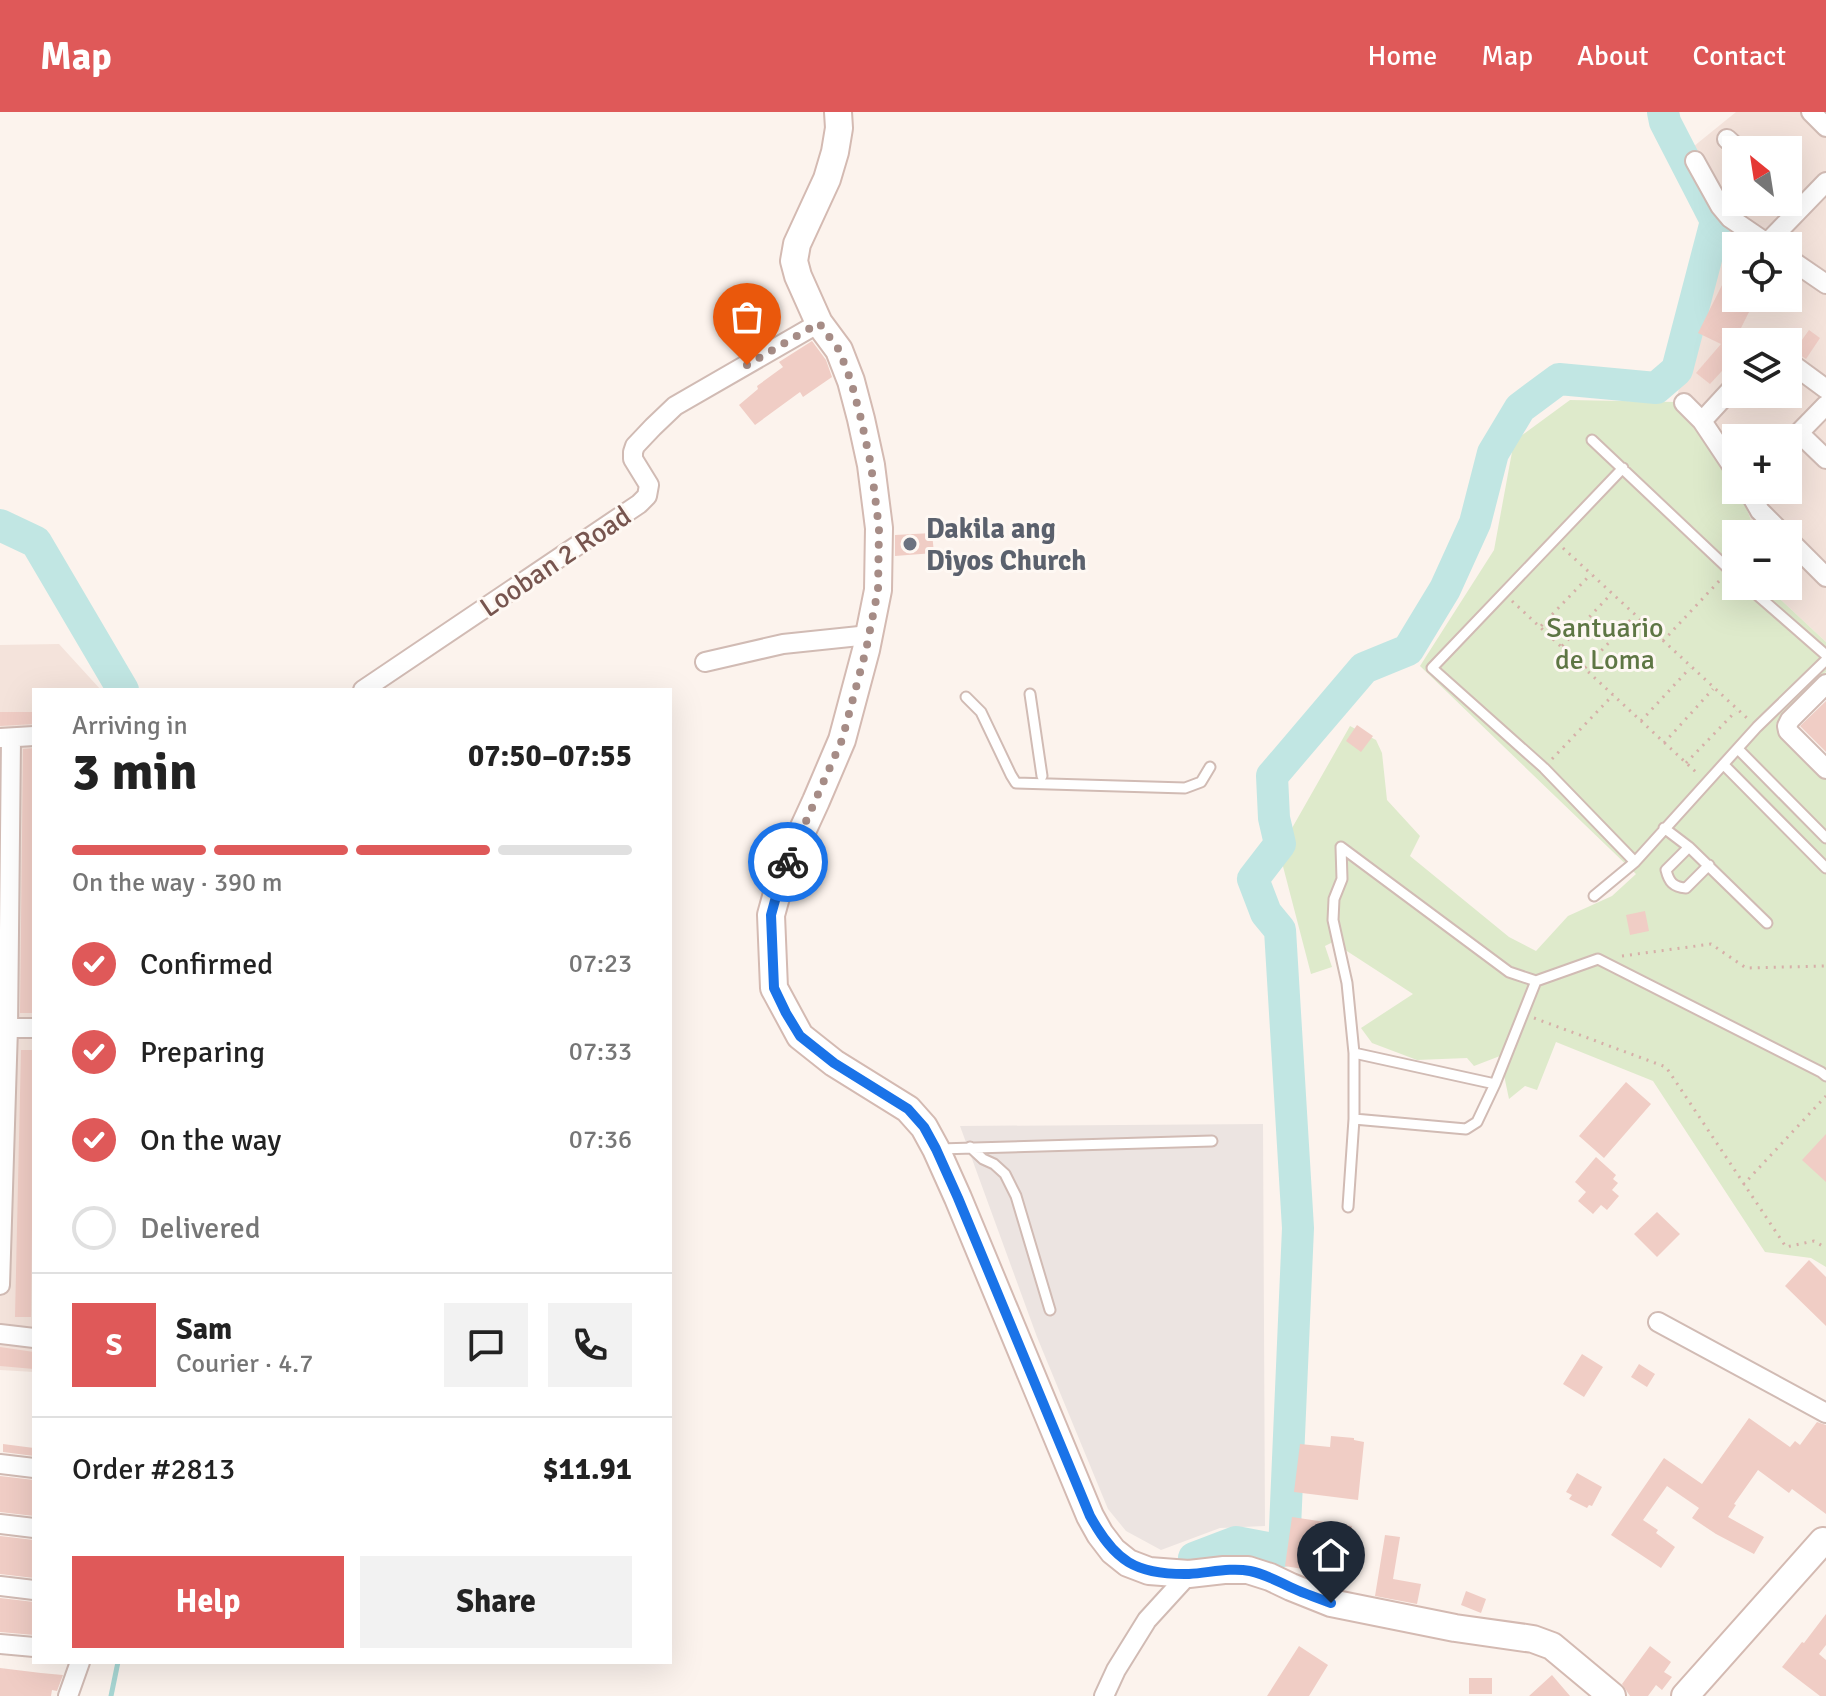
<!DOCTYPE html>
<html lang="en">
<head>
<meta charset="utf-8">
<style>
	:root { --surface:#fff; --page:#f2f2f2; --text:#222; --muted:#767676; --line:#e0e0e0; --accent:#df5959 }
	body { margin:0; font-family:Signika,sans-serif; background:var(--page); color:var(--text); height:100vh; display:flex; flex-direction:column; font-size:30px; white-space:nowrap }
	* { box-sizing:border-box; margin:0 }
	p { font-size:26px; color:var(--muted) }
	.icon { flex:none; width:44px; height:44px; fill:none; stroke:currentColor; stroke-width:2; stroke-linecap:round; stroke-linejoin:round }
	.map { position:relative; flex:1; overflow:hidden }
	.panel { position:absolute; left:32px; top:576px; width:640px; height:976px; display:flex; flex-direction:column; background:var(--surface); border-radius:0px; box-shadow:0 8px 32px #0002 }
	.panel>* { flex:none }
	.needle { width:52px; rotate:330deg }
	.tools { position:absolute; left:1722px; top:24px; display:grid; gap:16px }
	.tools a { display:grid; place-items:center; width:80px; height:80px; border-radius:0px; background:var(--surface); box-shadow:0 8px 32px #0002; font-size:40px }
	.pin { position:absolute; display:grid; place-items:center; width:68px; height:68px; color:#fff; margin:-82px -34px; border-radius:50% 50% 50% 0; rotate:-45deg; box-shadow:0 0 8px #0007 }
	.pin .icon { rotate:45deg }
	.courier { position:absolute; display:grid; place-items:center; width:80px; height:80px; margin:-40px; border:6px solid #1a73e8; border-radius:50%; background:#fff; color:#222; box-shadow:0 2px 10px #0007 }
	.head em { font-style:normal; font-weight:800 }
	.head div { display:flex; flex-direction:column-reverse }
	.head { display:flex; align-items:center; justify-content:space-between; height:136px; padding:0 40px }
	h1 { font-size:52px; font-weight:800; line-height:60px }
	.bar { display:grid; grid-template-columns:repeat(4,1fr); gap:12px 8px; align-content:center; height:96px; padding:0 40px }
	.bar i { height:10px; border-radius:6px; background:var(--line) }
	.bar .selected { background:var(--accent) }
	.bar p { grid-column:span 4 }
	.line { display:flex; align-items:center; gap:20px; padding:0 40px; border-top:2px solid var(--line) }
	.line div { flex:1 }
	.round { display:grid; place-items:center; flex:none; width:84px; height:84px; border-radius:0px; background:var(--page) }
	ol { padding:0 40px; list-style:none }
	li { display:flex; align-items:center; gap:24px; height:88px }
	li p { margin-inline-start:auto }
	li .icon { padding:8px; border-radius:50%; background:var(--accent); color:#fff; stroke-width:4 }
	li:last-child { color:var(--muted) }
	li i { width:44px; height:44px; border:4px solid var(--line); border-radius:50% }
	.action { display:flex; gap:16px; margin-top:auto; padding:16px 40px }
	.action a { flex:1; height:92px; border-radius:0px; background:var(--accent); color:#fff; font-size:32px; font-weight:800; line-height:92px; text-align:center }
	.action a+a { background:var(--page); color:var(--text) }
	header { display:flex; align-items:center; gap:48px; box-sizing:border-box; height:112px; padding:0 40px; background:var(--accent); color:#fff }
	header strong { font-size:38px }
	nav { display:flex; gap:44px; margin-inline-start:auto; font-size:28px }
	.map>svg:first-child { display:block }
	.residential { fill:#f4e3db; fill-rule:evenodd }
	.industrial { fill:#ece4e1 }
	.green { fill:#deeacb }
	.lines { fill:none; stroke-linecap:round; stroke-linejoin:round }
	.stream { stroke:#a8d7d4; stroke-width:5 }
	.river { stroke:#c1e6e3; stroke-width:32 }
	.building { fill:#f0cdc5 }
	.lane-casing { stroke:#d1bbb4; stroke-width:13 }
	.street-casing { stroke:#d1bbb4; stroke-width:22 }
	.secondary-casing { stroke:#d4bab2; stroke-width:30 }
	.path { stroke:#d6afa8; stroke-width:3; stroke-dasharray:2 6; stroke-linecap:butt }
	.lane { stroke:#fff; stroke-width:9 }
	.street { stroke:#fff; stroke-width:18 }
	.secondary { stroke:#fff; stroke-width:26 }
	.done { stroke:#a68c86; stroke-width:8; stroke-dasharray:0 14.4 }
	.route { stroke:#1a73e8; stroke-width:10 }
	.worship-dot { fill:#6b7280; stroke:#fef8f3; stroke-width:3 }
	.labels { text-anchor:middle; stroke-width:6; stroke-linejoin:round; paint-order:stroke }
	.worship-label { font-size:28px; font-weight:bold; fill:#5b616d; stroke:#fef8f3; text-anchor:start }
	.street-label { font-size:28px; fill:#77554f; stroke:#fef8f3 }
	.park-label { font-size:28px; fill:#5e7644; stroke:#fef8f3 }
</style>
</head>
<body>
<header>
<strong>Map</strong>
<nav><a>Home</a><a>Map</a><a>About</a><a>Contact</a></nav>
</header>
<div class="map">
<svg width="1826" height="1584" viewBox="0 0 1826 1584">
	<rect width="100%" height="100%" fill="#fcf3ed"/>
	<path class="residential" d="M 1736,0 L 1826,0 L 1826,530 L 1781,488 L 1776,474 L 1788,474 L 1788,422 L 1756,422 L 1740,378 L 1788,378 L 1788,326 L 1736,326 L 1736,369 L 1676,290 L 1707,151 L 1723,111 L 1688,39 ZM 1736,38 L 1788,38 L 1788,90 L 1736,90 ZM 1736,134 L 1788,134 L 1788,186 L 1736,186 ZM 1736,230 L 1788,230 L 1788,282 L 1736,282 Z
		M 59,532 L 101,578 L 34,578 L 34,1260 L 0,1258 L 0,533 Z"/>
	<path class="industrial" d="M 1263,1012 L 1265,1414 L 1220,1416 L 1161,1438 L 1126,1419 L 1108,1397 L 1037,1225 L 960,1014 Z"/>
	<path class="green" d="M 1570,288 L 1676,290 L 1736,369 L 1736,378 L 1740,378 L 1756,422 L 1736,422 L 1736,474 L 1776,474 L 1781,488 L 1826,530 L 1826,560 L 1776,612 L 1826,662 L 1826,1155 L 1811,1146 L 1765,1140 L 1653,969 L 1556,930 L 1537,978 L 1525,974 L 1509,987 L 1500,944 L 1474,954 L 1467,946 L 1417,948 L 1372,931 L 1361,916 L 1413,882 L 1333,830 L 1325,834 L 1332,855 L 1311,862 L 1279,739 L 1350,614 L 1376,628 L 1382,641 L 1387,688 L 1420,724 L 1410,744 L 1509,825 L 1536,839 L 1568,804 L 1612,784 L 1636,762 L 1420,554 L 1494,438 L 1514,329 Z"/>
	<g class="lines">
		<path class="stream" d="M 111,1584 L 118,1550"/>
		<path class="river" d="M 0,413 L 36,430 L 123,578
			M 1194,1446 L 1236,1430 L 1284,1439 L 1298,1116 L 1280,818 L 1266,801 L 1253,767 L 1280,732 L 1274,706 L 1272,664 L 1364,556 L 1408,538 L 1445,477 L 1475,411 L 1493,341 L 1520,296 L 1559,267 L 1656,276 L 1677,258 L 1716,109 L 1665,10 L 1663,0"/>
	</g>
	<path class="building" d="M 1724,169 L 1736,175 L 1736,186 L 1756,186 L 1741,216 L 1734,222 L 1734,231 L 1727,244 L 1732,248 L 1710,272 L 1696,261 L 1721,232 L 1698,221 Z
		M 1809,218 L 1820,226 L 1806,247 L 1794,239 Z
		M 812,229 L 826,248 L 832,265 L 803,285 L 800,280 L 755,313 L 739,293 L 758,277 L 757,274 L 783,255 L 779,250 Z
		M 932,421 L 934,441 L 895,444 L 895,423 Z
		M 1826,589 L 1826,640 L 1800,614 Z
		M 0,600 L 34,600 L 34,612 L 0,614 Z
		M 1357,613 L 1373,624 L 1361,640 L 1346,629 Z
		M 34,636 L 33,901 L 20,901 L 23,637 Z
		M 1645,799 L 1649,819 L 1630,823 L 1626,803 Z
		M 21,938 L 34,938 L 31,1205 L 15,1205 Z
		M 1626,970 L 1651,992 L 1604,1046 L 1579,1024 Z
		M 1826,1022 L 1826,1070 L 1802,1048 Z
		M 1596,1045 L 1616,1063 L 1613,1067 L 1618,1071 L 1612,1078 L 1619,1084 L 1607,1098 L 1601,1093 L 1593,1102 L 1578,1089 L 1586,1080 L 1575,1070 Z
		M 1657,1100 L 1680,1122 L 1657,1145 L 1634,1122 Z
		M 1809,1148 L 1826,1165 L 1826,1214 L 1785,1174 Z
		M 0,1235 L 34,1240 L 34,1257 L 0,1254 Z
		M 1582,1242 L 1603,1255 L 1584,1285 L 1563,1272 Z
		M 1639,1252 L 1655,1262 L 1647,1275 L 1631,1265 Z
		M 1749,1306 L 1790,1335 L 1795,1329 L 1800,1333 L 1817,1310 L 1826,1313 L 1826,1402 L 1792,1377 L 1789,1381 L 1758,1358 L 1734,1392 L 1736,1393 L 1728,1405 L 1764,1425 L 1754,1442 L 1716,1422 L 1692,1406 L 1699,1396 L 1667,1374 L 1643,1408 L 1658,1418 L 1656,1421 L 1675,1435 L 1661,1456 L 1611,1423 L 1664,1346 L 1702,1372 Z
		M 1331,1324 L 1354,1326 L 1354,1328 L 1364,1330 L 1358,1388 L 1294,1380 L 1300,1332 L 1330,1335 Z
		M 3,1332 L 34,1336 L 34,1344 L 3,1340 Z
		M 1577,1361 L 1602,1375 L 1592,1394 L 1589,1393 L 1587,1396 L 1569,1387 L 1572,1383 L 1566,1380 Z
		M 0,1364 L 34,1368 L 34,1404 L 0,1400 Z
		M 1292,1405 L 1352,1414 L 1343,1467 L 1318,1463 L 1307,1461 L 1308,1458 L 1285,1454 Z
		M 1385,1423 L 1400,1425 L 1393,1467 L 1421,1472 L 1417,1492 L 1375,1484 Z
		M 0,1424 L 34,1428 L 34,1466 L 0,1462 Z
		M 1466,1479 L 1486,1487 L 1481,1501 L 1461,1493 Z
		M 0,1486 L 34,1490 L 34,1523 L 0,1520 Z
		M 1826,1502 L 1826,1533 L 1819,1542 L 1826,1548 L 1826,1584 L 1820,1584 L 1782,1555 L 1802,1530 L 1804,1531 Z
		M 1299,1534 L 1328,1553 L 1309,1584 L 1267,1584 Z
		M 1650,1534 L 1671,1550 L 1664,1560 L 1672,1565 L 1662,1578 L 1656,1573 L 1648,1584 L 1630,1584 L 1622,1572 Z
		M 0,1556 L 41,1561 L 63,1563 L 57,1579 L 52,1578 L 51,1584 L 0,1584 Z
		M 1552,1563 L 1570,1584 L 1529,1584 Z
		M 1469,1566 L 1492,1566 L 1492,1582 L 1469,1582 Z"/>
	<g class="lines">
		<g class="lane-casing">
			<path id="lane" d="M 1592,328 L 1736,464
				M 1623,356 L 1432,556 L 1544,656 L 1635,750
				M 1747,474 L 1826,543
				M 1030,582 L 1042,664
				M 966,585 L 981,600 L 1011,663 L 1016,671 L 1185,676 L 1201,670 L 1210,655
				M 1738,637 L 1826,726
				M 1724,653 L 1826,756
				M 1664,716 L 1689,735 L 1767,811
				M 1341,735 L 1509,860 L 1536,869 L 1598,847 L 1821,960 L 1826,964
				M 1341,735 L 1342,767 L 1334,787 L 1333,808 L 1347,871 L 1354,941 L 1354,1007 L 1348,1095
				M 1689,735 L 1666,758 C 1669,770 1673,775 1686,776 L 1709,753
				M 1594,784 L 1635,750 L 1757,615 L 1826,548
				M 1354,941 L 1495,972
				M 1354,1007 L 1466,1017 L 1477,1010 L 1495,972 L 1536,869
				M 970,1035 L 983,1047 L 994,1052 L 1005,1062 L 1016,1084 L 1050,1198
				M 939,1037 L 1212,1029"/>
		</g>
		<g class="street-casing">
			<path id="street" d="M 1811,0 L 1826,15
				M 1727,27 L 1739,38
				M 1695,49 L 1720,94 L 1730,106 L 1771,134
				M 1767,131 L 1826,70
				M 1788,146 L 1826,172
				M 1745,227 L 1753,230
				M 1788,249 L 1826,277
				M 1684,291 L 1702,309 L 1736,360
				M 1702,309 L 1736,272
				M 1799,321 L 1826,347
				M 1788,332 L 1826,293
				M 1748,378 L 1760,399 L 1783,422
				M 1788,427 L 1826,465
				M 705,550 L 783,532 L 869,523
				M 1826,572 L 1790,608 L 1787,614 L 1788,619 L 1826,657
				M 363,578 L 639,392 L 647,384 L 649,373 L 633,347 L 633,340 L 635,334 L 653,315 L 675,294 L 819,211
				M 0,626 L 34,624
				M 0,916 L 34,916
				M 0,1173 L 8,916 L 11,627
				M 1658,1210 L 1826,1301
				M 0,1222 L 34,1226
				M 0,1352 L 34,1356
				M 0,1412 L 34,1416
				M 0,1474 L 34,1478
				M 0,1532 L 34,1535
				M 68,1584 L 80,1550
				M 1104,1584 L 1116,1558 L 1147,1508 L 1189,1462"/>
		</g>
		<g class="secondary-casing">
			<path id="secondary" d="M 838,0 L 839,16 L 835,40 L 827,67 L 797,132 L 794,149 L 798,164 L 819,211 L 839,238 L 851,269 L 861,307 L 871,353 L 879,416 L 878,478 L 866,538 L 842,628 L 816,689 L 782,763 L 771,803 L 774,876 L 800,924 L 834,951 L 908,997 L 924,1015 L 936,1037 L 958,1086 L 1090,1404 L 1100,1422 L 1113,1439 L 1128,1451 L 1149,1459 L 1189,1462 L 1224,1458 L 1248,1458 L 1270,1465 L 1291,1475 L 1331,1491 L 1455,1516 L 1533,1527 L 1552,1534 L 1612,1584
				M 1685,1584 L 1823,1429 L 1826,1432"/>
		</g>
		<path class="path" d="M 1563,436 L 1748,607
			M 1512,489 L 1697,661
			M 1541,514 L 1591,462
			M 1663,529 L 1721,467
			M 1562,534 L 1611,482
			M 1585,556 L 1634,504
			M 1641,609 L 1690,556
			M 1664,631 L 1713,577
			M 1552,647 L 1613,583
			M 1686,651 L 1736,599
			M 1622,844 L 1711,832 L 1746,856 L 1826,854
			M 1534,906 L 1666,955 L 1786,1135 L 1814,1129 L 1826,1136
			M 1743,1073 L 1826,984"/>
		<use href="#lane" class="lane"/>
		<use href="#street" class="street"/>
		<use href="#secondary" class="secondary"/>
	</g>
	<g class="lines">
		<path class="done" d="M 747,253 L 819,211 L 839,238 L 851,269 L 861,307 L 871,353 L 879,416 L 878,478 L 866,538 L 842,628 L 788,750"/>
		<path class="route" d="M 788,750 L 782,763 L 771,803 L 774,876 L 786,901 L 800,924 L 834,951 L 908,997 L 924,1015 L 936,1037 L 958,1086 L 1090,1404 C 1115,1449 1135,1463 1189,1462 C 1209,1461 1230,1455 1250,1459 C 1265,1462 1277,1469 1290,1475 C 1303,1481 1317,1486 1331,1491"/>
	</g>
	<circle class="worship-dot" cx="910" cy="432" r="8"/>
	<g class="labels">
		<g class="worship-label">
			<text x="926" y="426">Dakila ang<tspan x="926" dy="32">Diyos Church</tspan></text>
		</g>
		<g class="street-label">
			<text transform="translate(555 449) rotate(-34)" y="10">Looban 2 Road</text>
		</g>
		<g class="park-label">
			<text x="1605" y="525">Santuario<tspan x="1605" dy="32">de Loma</tspan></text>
		</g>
	</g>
</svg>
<div class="tools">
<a><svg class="needle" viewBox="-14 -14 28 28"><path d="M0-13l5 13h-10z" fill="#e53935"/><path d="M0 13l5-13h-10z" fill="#767676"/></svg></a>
<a><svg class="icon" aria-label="locate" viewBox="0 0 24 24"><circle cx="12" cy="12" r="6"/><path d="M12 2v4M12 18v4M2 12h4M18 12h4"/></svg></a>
<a><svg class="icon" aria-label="layers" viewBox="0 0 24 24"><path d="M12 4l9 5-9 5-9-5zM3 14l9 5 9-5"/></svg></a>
<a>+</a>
<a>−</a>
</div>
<div class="pin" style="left:747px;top:253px;background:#ea580c"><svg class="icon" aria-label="bag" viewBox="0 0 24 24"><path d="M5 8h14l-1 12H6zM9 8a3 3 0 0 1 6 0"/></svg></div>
<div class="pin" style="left:1331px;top:1491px;background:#1f2937"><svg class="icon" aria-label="home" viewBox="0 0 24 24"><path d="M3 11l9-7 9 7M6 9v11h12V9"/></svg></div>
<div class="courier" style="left:788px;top:750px"><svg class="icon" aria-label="bike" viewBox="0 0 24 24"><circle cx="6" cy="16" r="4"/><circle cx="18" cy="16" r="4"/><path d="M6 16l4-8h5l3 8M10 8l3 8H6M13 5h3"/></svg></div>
<section class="panel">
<div class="head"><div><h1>3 min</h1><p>Arriving in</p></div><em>07:50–07:55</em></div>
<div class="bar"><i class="selected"></i><i class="selected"></i><i class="selected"></i><i></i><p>On the way · 390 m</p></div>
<ol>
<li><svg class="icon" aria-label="check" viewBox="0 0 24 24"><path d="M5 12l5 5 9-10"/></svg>Confirmed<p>07:23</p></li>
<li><svg class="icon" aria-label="check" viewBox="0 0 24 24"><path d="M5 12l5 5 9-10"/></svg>Preparing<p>07:33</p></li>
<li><svg class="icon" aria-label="check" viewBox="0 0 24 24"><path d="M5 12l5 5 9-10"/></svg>On the way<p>07:36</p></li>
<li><i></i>Delivered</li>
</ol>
<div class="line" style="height:144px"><b class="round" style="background:var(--accent);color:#fff">S</b><div><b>Sam</b><p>Courier · 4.7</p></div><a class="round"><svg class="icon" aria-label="chat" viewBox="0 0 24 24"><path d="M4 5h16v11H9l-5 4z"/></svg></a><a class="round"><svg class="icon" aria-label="phone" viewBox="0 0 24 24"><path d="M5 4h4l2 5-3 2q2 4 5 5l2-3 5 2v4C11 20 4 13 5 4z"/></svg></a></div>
<div class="line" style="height:104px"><div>Order #2813</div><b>$11.91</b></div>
<div class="action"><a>Help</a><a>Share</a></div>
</section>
</div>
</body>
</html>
